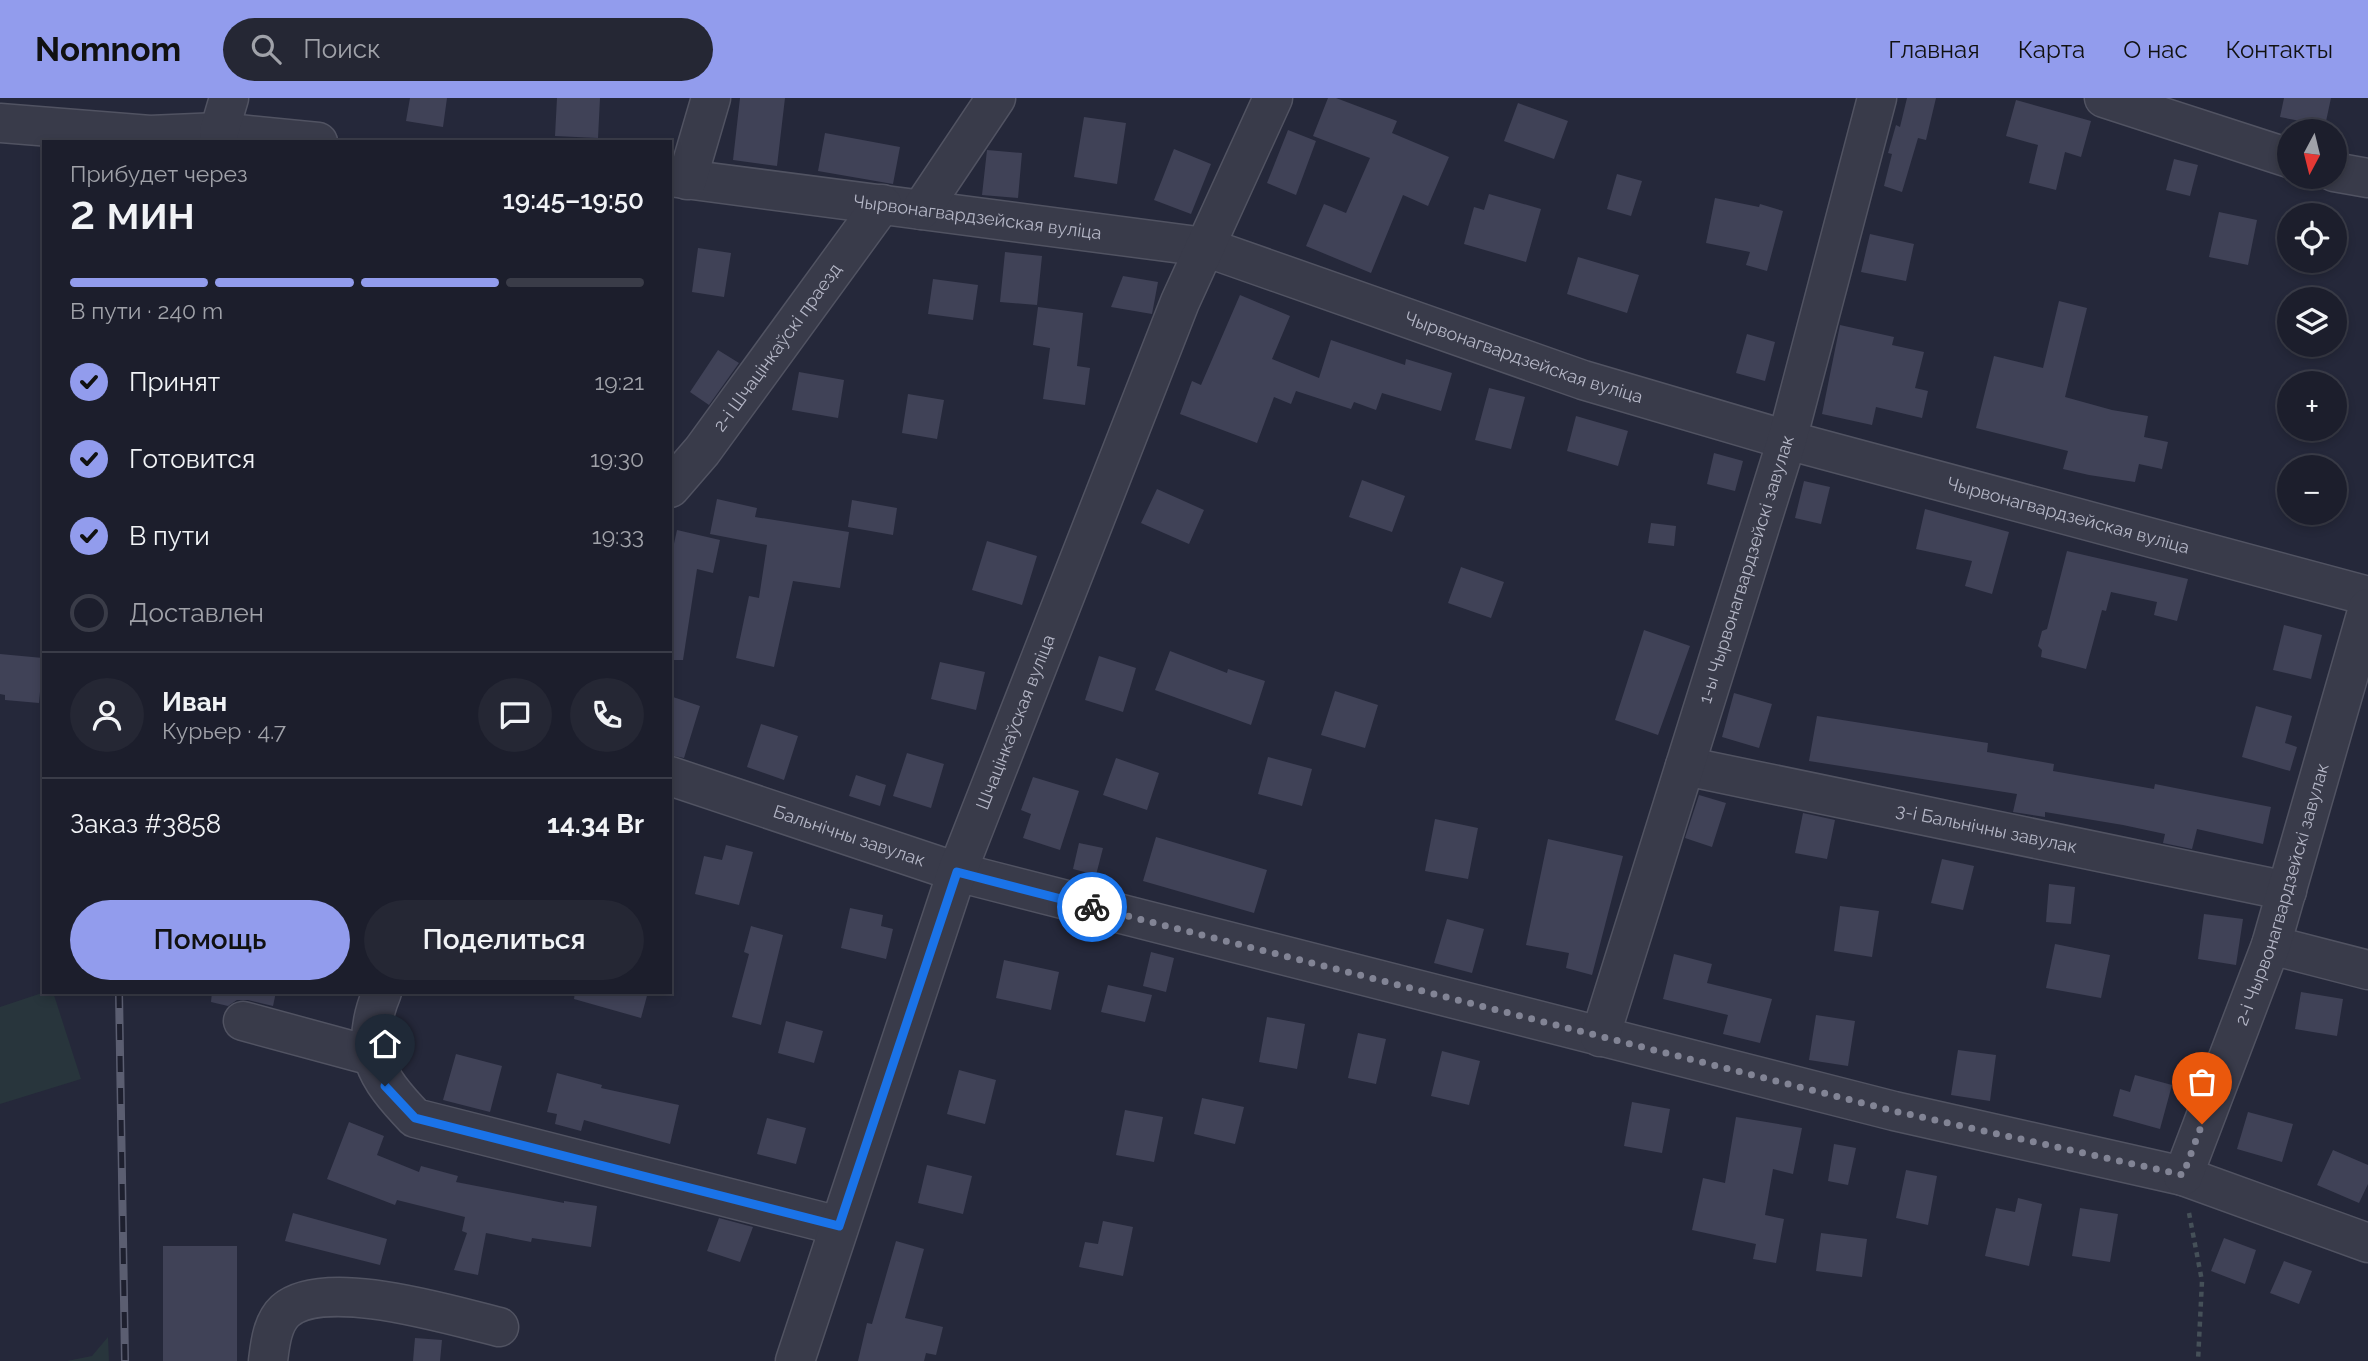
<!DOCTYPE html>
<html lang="ru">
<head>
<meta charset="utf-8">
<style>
	:root { --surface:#1c1e2c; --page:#252734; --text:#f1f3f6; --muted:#a0a2a9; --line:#3a3c48; --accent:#929ced }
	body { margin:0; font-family:Raleway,sans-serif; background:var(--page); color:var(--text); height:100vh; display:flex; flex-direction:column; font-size:26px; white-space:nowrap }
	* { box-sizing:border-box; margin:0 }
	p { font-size:23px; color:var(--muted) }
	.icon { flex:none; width:38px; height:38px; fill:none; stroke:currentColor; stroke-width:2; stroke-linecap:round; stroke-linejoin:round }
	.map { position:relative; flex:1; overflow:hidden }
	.drawer { position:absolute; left:42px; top:42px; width:630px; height:854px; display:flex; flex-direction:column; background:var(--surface); border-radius:0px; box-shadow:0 4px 10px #0003,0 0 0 2px var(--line) }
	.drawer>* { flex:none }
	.needle { width:46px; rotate:187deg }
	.buttons { position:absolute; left:2277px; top:21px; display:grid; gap:14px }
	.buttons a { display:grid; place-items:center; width:70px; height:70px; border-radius:50%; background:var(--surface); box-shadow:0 4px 10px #0003,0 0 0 2px var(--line); font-size:35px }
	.pin { position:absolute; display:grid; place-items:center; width:60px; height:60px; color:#fff; margin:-72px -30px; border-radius:50% 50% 50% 0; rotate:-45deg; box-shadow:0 0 7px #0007 }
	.pin .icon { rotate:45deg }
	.courier { position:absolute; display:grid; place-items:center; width:70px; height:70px; margin:-35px; border:5px solid #1a73e8; border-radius:50%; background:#fff; color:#222; box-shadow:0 2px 9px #0007 }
	.headline em { font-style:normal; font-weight:600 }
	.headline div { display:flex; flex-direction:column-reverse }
	.headline { display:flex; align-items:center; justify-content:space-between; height:119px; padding:0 28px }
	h1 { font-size:46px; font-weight:600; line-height:52px }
	.bar { display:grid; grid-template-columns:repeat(4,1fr); gap:10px 7px; align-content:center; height:84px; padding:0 28px }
	.bar i { height:9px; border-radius:5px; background:var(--line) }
	.bar .selected { background:var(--accent) }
	.bar p { grid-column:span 4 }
	.line { display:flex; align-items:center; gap:18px; padding:0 28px; border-top:2px solid var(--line) }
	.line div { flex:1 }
	.round { display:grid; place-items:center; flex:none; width:74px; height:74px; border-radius:37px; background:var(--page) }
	ol { padding:0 28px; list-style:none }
	li { display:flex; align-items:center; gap:21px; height:77px }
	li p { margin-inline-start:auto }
	li .icon { padding:7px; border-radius:50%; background:var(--accent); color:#111; stroke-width:4 }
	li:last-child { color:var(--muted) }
	li i { width:38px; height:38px; border:4px solid var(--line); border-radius:50% }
	.action { display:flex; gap:14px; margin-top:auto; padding:14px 28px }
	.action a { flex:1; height:80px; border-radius:42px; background:var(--accent); color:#111; font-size:28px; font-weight:600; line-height:80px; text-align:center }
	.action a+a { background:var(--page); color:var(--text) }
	header { display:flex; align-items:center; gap:42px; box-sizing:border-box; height:98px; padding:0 35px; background:var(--accent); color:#111 }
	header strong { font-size:33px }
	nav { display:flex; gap:38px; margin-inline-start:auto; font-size:24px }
	.search { width:490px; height:63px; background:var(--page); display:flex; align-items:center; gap:18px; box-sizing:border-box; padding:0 24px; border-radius:38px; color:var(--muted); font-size:26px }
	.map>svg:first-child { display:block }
	.green { fill:#28353c }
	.building { fill:#404257 }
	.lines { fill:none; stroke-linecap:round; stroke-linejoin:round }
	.minor-casing { stroke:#515362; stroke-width:41 }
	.path { stroke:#455058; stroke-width:4.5; stroke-dasharray:5 5; stroke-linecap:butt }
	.minor { stroke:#393b4a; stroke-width:38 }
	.rail-casing { stroke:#5b5e71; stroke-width:8 }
	.rail { stroke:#1e202f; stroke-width:5; stroke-dasharray:16; stroke-linecap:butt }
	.done { stroke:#828495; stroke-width:7; stroke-dasharray:0 12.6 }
	.route { stroke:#1a73e8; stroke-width:9 }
	.labels { text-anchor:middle; stroke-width:6; stroke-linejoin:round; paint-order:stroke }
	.street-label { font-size:18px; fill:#b4b6c6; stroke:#1e202f }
</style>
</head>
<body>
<header>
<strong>Nomnom</strong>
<div class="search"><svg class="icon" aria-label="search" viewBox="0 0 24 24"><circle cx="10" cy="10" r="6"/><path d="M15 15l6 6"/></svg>Поиск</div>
<nav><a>Главная</a><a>Карта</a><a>О нас</a><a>Контакты</a></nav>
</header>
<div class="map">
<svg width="2368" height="1263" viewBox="0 0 2368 1263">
	<rect width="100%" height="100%" fill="#25283a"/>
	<path class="green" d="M 45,894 L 53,894 L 81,981 L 0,1006 L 0,909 Z
		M 108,1239 L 109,1263 L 67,1263 L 92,1258 Z"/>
	<path class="building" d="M 410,0 L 447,0 L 443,29 L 406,23 Z
		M 557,0 L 600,0 L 598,40 L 555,38 Z
		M 740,0 L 785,0 L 777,68 L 733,62 Z
		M 1328,0 L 1336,0 L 1397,23 L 1392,35 L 1449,59 L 1428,108 L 1403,97 L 1371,175 L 1306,148 L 1324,106 L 1346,115 L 1370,60 L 1313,38 Z
		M 1907,0 L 1936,0 L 1926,42 L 1918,40 L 1902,94 L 1884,88 L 1892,56 L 1888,55 L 1896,27 L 1900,29 Z
		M 2284,0 L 2331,0 L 2325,28 L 2280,19 Z
		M 2016,2 L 2091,23 L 2081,59 L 2065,54 L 2056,92 L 2029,85 L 2038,47 L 2006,38 Z
		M 1518,5 L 1568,23 L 1554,61 L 1504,43 Z
		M 1084,19 L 1126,25 L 1117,86 L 1074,79 Z
		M 1288,32 L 1316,43 L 1296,97 L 1267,85 Z
		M 825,35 L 900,49 L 893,86 L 818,73 Z
		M 1174,51 L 1211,66 L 1191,116 L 1154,102 Z
		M 987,52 L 1022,55 L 1018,100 L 982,97 Z
		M 2174,61 L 2198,67 L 2190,98 L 2166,92 Z
		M 1617,76 L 1642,83 L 1631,118 L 1607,111 Z
		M 1489,96 L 1541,111 L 1526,164 L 1464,146 L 1474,109 L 1484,112 Z
		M 1715,100 L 1759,109 L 1760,106 L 1783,113 L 1767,173 L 1746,167 L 1750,154 L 1706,145 Z
		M 2219,114 L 2257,122 L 2248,167 L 2209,159 Z
		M 1870,136 L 1914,146 L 1906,183 L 1861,174 Z
		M 698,150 L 731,155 L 724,199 L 692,194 Z
		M 1005,154 L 1042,158 L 1037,207 L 1000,204 Z
		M 1578,159 L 1639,177 L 1627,215 L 1567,196 Z
		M 1123,178 L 1158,184 L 1152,216 L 1111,209 Z
		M 933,181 L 978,187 L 973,222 L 928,216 Z
		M 1240,197 L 1290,218 L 1272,261 L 1319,280 L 1331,242 L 1405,267 L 1406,261 L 1452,275 L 1441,313 L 1382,295 L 1376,312 L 1354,304 L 1351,311 L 1296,293 L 1291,306 L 1274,299 L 1257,345 L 1180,316 L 1192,283 L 1201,287 Z
		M 2059,203 L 2087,210 L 2065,299 L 2112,312 L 2148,318 L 2144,339 L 2168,344 L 2162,371 L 2139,366 L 2135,384 L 2089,377 L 2063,371 L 2068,353 L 1976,330 L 1994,258 L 2043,270 Z
		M 1038,209 L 1083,215 L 1077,268 L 1090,270 L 1085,307 L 1043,301 L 1050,250 L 1033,247 Z
		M 1840,227 L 1894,239 L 1892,247 L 1924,254 L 1915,290 L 1928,293 L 1922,320 L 1876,309 L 1872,327 L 1822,316 Z
		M 1747,236 L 1775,244 L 1765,283 L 1736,275 Z
		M 718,252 L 739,265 L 709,307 L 690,294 Z
		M 799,274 L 844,282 L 838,320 L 792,312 Z
		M 1489,290 L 1525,299 L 1511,351 L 1475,342 Z
		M 908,296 L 944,302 L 937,341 L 902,335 Z
		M 1576,318 L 1628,333 L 1618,368 L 1567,353 Z
		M 1714,355 L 1743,363 L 1735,393 L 1707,386 Z
		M 1362,382 L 1405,398 L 1392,434 L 1349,419 Z
		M 1804,383 L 1830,389 L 1821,426 L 1795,420 Z
		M 1157,391 L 1204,412 L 1189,446 L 1141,425 Z
		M 717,401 L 757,410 L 755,419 L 849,434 L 840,490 L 793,483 L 774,569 L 736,560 L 749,498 L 759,500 L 767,447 L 710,436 Z
		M 852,402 L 897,410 L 893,437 L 848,429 Z
		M 1925,411 L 2009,434 L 1992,496 L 1965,488 L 1972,463 L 1916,451 Z
		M 1651,425 L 1676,428 L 1674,448 L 1648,445 Z
		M 677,432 L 720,442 L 713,475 L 697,471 L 683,562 L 670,562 L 670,464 Z
		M 987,443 L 1037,458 L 1022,507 L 972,492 Z
		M 2067,453 L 2188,481 L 2177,523 L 2154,517 L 2157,504 L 2111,494 L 2106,513 L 2102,512 L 2086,571 L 2041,559 L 2042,552 L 2038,548 L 2042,533 L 2047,531 Z
		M 1461,469 L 1504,484 L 1491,520 L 1448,505 Z
		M 2284,527 L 2322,537 L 2311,581 L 2273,572 Z
		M 1644,532 L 1690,548 L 1658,637 L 1615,622 Z
		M 1170,553 L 1227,575 L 1228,571 L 1265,583 L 1251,627 L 1155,592 Z
		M 0,556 L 43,560 L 39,605 L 5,602 L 5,597 L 0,596 Z
		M 1099,558 L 1136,570 L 1123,614 L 1085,602 Z
		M 940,564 L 985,574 L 976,612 L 931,601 Z
		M 1335,593 L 1378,607 L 1365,650 L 1321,637 Z
		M 1734,595 L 1772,606 L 1759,650 L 1722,639 Z
		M 670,598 L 700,608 L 684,660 L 670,657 Z
		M 2256,608 L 2292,618 L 2285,645 L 2297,649 L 2290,673 L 2242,659 Z
		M 1817,618 L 1988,645 L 1987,654 L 2054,666 L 2053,673 L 2154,691 L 2155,686 L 2271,709 L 2263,746 L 2197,731 L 2192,751 L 2163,745 L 2165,736 L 2123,727 L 2045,714 L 2045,719 L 2013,714 L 2017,696 L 1809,663 Z
		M 761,626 L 798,638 L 784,682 L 747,669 Z
		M 907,655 L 944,666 L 931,710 L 893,698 Z
		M 1268,659 L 1312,671 L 1302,708 L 1258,696 Z
		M 1116,660 L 1159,675 L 1147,712 L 1103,697 Z
		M 856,677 L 886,687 L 880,708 L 849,698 Z
		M 1033,679 L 1079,693 L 1060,752 L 1023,740 L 1031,716 L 1021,712 Z
		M 1699,697 L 1726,705 L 1712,749 L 1685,740 Z
		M 1803,715 L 1835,722 L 1827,761 L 1795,755 Z
		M 1435,721 L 1478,730 L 1468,781 L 1425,773 Z
		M 1156,739 L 1267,772 L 1254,815 L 1143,783 Z
		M 1548,741 L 1623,758 L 1592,877 L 1566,870 L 1569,855 L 1526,847 Z
		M 1079,745 L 1103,750 L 1096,777 L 1073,771 Z
		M 726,747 L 753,754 L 739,807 L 695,796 L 704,758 L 722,762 Z
		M 1942,761 L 1974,768 L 1963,812 L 1931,805 Z
		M 2049,786 L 2075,789 L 2071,826 L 2046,824 Z
		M 1840,808 L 1879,813 L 1872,859 L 1834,853 Z
		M 850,810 L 883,817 L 881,828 L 893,831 L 886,861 L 841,850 Z
		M 2204,816 L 2243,821 L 2236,867 L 2198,861 Z
		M 1447,821 L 1484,831 L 1472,875 L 1434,865 Z
		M 751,828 L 783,837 L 761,927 L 732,919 L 749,856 L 744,854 Z
		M 2055,846 L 2110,857 L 2101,900 L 2046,890 Z
		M 1151,854 L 1174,860 L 1166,894 L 1143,888 Z
		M 1674,856 L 1712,866 L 1707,885 L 1772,901 L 1760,945 L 1723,936 L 1728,917 L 1663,901 Z
		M 1004,862 L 1059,874 L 1051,912 L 996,900 Z
		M 1108,887 L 1152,897 L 1145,924 L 1101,914 Z
		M 212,894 L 276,894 L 273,908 L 248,902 L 237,902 L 228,908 L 211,904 Z
		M 575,894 L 648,894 L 641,920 L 574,901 Z
		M 2301,894 L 2343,901 L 2337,938 L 2295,931 Z
		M 1816,917 L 1855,923 L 1848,968 L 1809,962 Z
		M 1267,919 L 1305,926 L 1297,971 L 1259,964 Z
		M 786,923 L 823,933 L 814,965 L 778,955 Z
		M 1358,935 L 1386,941 L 1376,986 L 1348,980 Z
		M 1958,952 L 1996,957 L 1990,1003 L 1951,997 Z
		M 1442,953 L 1480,963 L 1469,1007 L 1431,998 Z
		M 456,956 L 502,968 L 490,1014 L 443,1002 Z
		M 959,972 L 996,982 L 985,1026 L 947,1016 Z
		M 557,975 L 602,987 L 601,990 L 679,1007 L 670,1046 L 584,1022 L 581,1033 L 555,1026 L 557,1016 L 547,1014 Z
		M 2135,977 L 2172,987 L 2160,1031 L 2113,1018 L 2120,991 L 2130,994 Z
		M 1202,1000 L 1244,1009 L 1235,1046 L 1194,1036 Z
		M 1632,1004 L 1670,1011 L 1662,1055 L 1624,1048 Z
		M 1125,1012 L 1163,1019 L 1154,1064 L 1116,1057 Z
		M 2248,1014 L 2293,1026 L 2282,1064 L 2237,1051 Z
		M 1736,1019 L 1802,1030 L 1793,1076 L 1773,1071 L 1765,1117 L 1784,1121 L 1776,1165 L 1753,1161 L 1756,1146 L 1692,1132 L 1703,1080 L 1725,1085 Z
		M 767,1020 L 806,1030 L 796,1066 L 757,1056 Z
		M 349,1024 L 384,1038 L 377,1057 L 419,1074 L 421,1068 L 458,1078 L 456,1084 L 564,1105 L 564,1103 L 597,1108 L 591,1149 L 532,1140 L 531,1144 L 486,1135 L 478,1177 L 454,1172 L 467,1135 L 462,1133 L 465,1119 L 397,1102 L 395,1107 L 327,1081 Z
		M 1834,1046 L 1856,1050 L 1848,1087 L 1828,1083 Z
		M 2333,1052 L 2368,1067 L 2368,1086 L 2359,1105 L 2317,1087 Z
		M 927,1067 L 972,1078 L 963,1116 L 918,1105 Z
		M 1906,1072 L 1937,1078 L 1928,1127 L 1896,1120 Z
		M 2018,1100 L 2042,1106 L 2029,1168 L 1985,1158 L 1996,1110 L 2015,1114 Z
		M 2080,1110 L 2118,1116 L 2110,1164 L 2072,1158 Z
		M 293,1115 L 387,1141 L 380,1167 L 285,1143 Z
		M 719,1120 L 753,1129 L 740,1164 L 707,1153 Z
		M 1103,1123 L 1133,1129 L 1123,1178 L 1079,1169 L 1085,1144 L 1098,1146 Z
		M 1821,1135 L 1867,1141 L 1862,1179 L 1816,1173 Z
		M 2224,1140 L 2256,1152 L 2245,1186 L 2211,1173 Z
		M 896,1143 L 924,1151 L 905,1220 L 943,1229 L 936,1257 L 926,1255 L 924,1263 L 858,1263 L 867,1225 L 872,1226 Z
		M 163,1148 L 237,1148 L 237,1263 L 163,1263 Z
		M 2284,1163 L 2312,1173 L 2299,1206 L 2270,1195 Z
		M 415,1240 L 442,1242 L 440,1263 L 413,1263 Z"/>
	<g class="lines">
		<g class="minor-casing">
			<g id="minor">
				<path d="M 2104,0 L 2289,60"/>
				<path d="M 0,25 L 150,37 L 219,34 L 318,44"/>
				<path d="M 219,34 L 229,0"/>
				<path d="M 2334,74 L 2368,80"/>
				<path id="s1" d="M 670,79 L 1205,149 L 1583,282 L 1787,342 L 2368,498"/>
				<path d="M 687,82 L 711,0"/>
				<path d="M 921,112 L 996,0"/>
				<path id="s2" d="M 670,390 L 702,353 L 882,106"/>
				<path id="s3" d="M 1685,668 L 2287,793"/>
				<path id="s4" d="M 670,678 L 957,774 L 1894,1013 L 2183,1078 L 2368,1145"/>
				<path d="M 2271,847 L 2368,872"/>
				<path d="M 382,894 C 358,952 375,978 415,1020 L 839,1128"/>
				<path d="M 243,923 L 372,958"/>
				<path id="s5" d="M 1600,939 L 1787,342 L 1877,0"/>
				<path id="s6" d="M 2183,1078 L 2271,847 L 2368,510"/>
				<path d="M 268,1263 C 270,1247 272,1225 285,1213 C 324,1178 453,1218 499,1229"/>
				<path id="s7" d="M 795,1263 L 957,774 L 1180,204 L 1273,0"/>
			</g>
		</g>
		<path class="path" d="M 2189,1115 L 2202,1183 L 2198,1263"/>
		<use href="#minor" class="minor"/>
		<g class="rail-casing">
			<path id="rail" d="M 119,894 L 125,1263"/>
		</g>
		<use href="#rail" class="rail"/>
	</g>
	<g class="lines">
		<path class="done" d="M 1092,809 L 1894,1013 L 2183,1077 L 2202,1026"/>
		<path class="route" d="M 385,988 L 415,1020 L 839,1128 L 957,774 L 1092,809"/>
	</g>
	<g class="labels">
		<g class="street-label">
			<text dy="6" stroke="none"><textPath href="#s1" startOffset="310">Чырвонагвардзейская вуліца</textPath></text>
			<text dy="6" stroke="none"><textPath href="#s2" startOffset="177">2-і Шчацінкаўскі праезд</textPath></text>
			<text dy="6" stroke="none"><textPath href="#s1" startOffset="877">Чырвонагвардзейская вуліца</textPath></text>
			<text dy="6" stroke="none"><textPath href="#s1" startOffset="1444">Чырвонагвардзейская вуліца</textPath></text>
			<text dy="6" stroke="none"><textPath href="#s5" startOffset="490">1-ы Чырвонагвардзейскі завулак</textPath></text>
			<text dy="6" stroke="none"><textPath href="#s7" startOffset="676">Шчацінкаўская вуліца</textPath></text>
			<text dy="6" stroke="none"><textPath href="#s3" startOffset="308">3-і Бальнічны завулак</textPath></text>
			<text dy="6" stroke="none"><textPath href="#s4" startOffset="189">Бальнічны завулак</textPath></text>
			<text dy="6" stroke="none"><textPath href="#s6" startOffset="299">2-і Чырвонагвардзейскі завулак</textPath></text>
		</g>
	</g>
</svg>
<div class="buttons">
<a><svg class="needle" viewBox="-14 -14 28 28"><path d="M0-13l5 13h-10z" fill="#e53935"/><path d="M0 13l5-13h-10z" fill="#a0a2a9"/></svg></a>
<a><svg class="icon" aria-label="locate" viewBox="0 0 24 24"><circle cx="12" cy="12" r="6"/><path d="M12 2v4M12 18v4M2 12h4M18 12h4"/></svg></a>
<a><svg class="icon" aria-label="layers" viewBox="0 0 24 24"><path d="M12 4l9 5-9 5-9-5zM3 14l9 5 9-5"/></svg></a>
<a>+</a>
<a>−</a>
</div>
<div class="pin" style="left:2202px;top:1026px;background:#ea580c"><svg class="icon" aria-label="bag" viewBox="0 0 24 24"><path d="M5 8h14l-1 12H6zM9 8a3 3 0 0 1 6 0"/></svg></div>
<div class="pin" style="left:385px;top:988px;background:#1f2937"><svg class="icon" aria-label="home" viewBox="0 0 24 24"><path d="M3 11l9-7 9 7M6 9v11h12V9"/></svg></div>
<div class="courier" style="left:1092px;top:809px"><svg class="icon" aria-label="bike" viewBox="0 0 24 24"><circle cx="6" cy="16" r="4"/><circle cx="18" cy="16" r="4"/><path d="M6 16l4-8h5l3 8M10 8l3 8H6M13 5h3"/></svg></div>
<section class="drawer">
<div class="headline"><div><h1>2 мин</h1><p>Прибудет через</p></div><em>19:45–19:50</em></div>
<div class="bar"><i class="selected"></i><i class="selected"></i><i class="selected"></i><i></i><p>В пути · 240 m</p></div>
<ol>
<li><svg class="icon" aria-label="check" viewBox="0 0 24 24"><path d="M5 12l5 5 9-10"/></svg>Принят<p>19:21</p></li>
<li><svg class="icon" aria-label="check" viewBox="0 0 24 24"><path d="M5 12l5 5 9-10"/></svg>Готовится<p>19:30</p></li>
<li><svg class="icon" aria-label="check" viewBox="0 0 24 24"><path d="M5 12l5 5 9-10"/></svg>В пути<p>19:33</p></li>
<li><i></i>Доставлен</li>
</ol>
<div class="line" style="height:126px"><a class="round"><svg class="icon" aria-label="person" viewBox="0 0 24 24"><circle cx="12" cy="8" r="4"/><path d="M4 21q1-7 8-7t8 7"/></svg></a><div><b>Иван</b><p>Курьер · 4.7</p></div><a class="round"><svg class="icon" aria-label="chat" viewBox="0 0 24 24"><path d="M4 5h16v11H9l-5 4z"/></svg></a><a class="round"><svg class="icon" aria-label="phone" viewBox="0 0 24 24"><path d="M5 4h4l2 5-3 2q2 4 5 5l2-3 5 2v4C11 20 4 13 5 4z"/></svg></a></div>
<div class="line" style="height:91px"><div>Заказ #3858</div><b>14.34 Br</b></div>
<div class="action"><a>Помощь</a><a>Поделиться</a></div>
</section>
</div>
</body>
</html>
